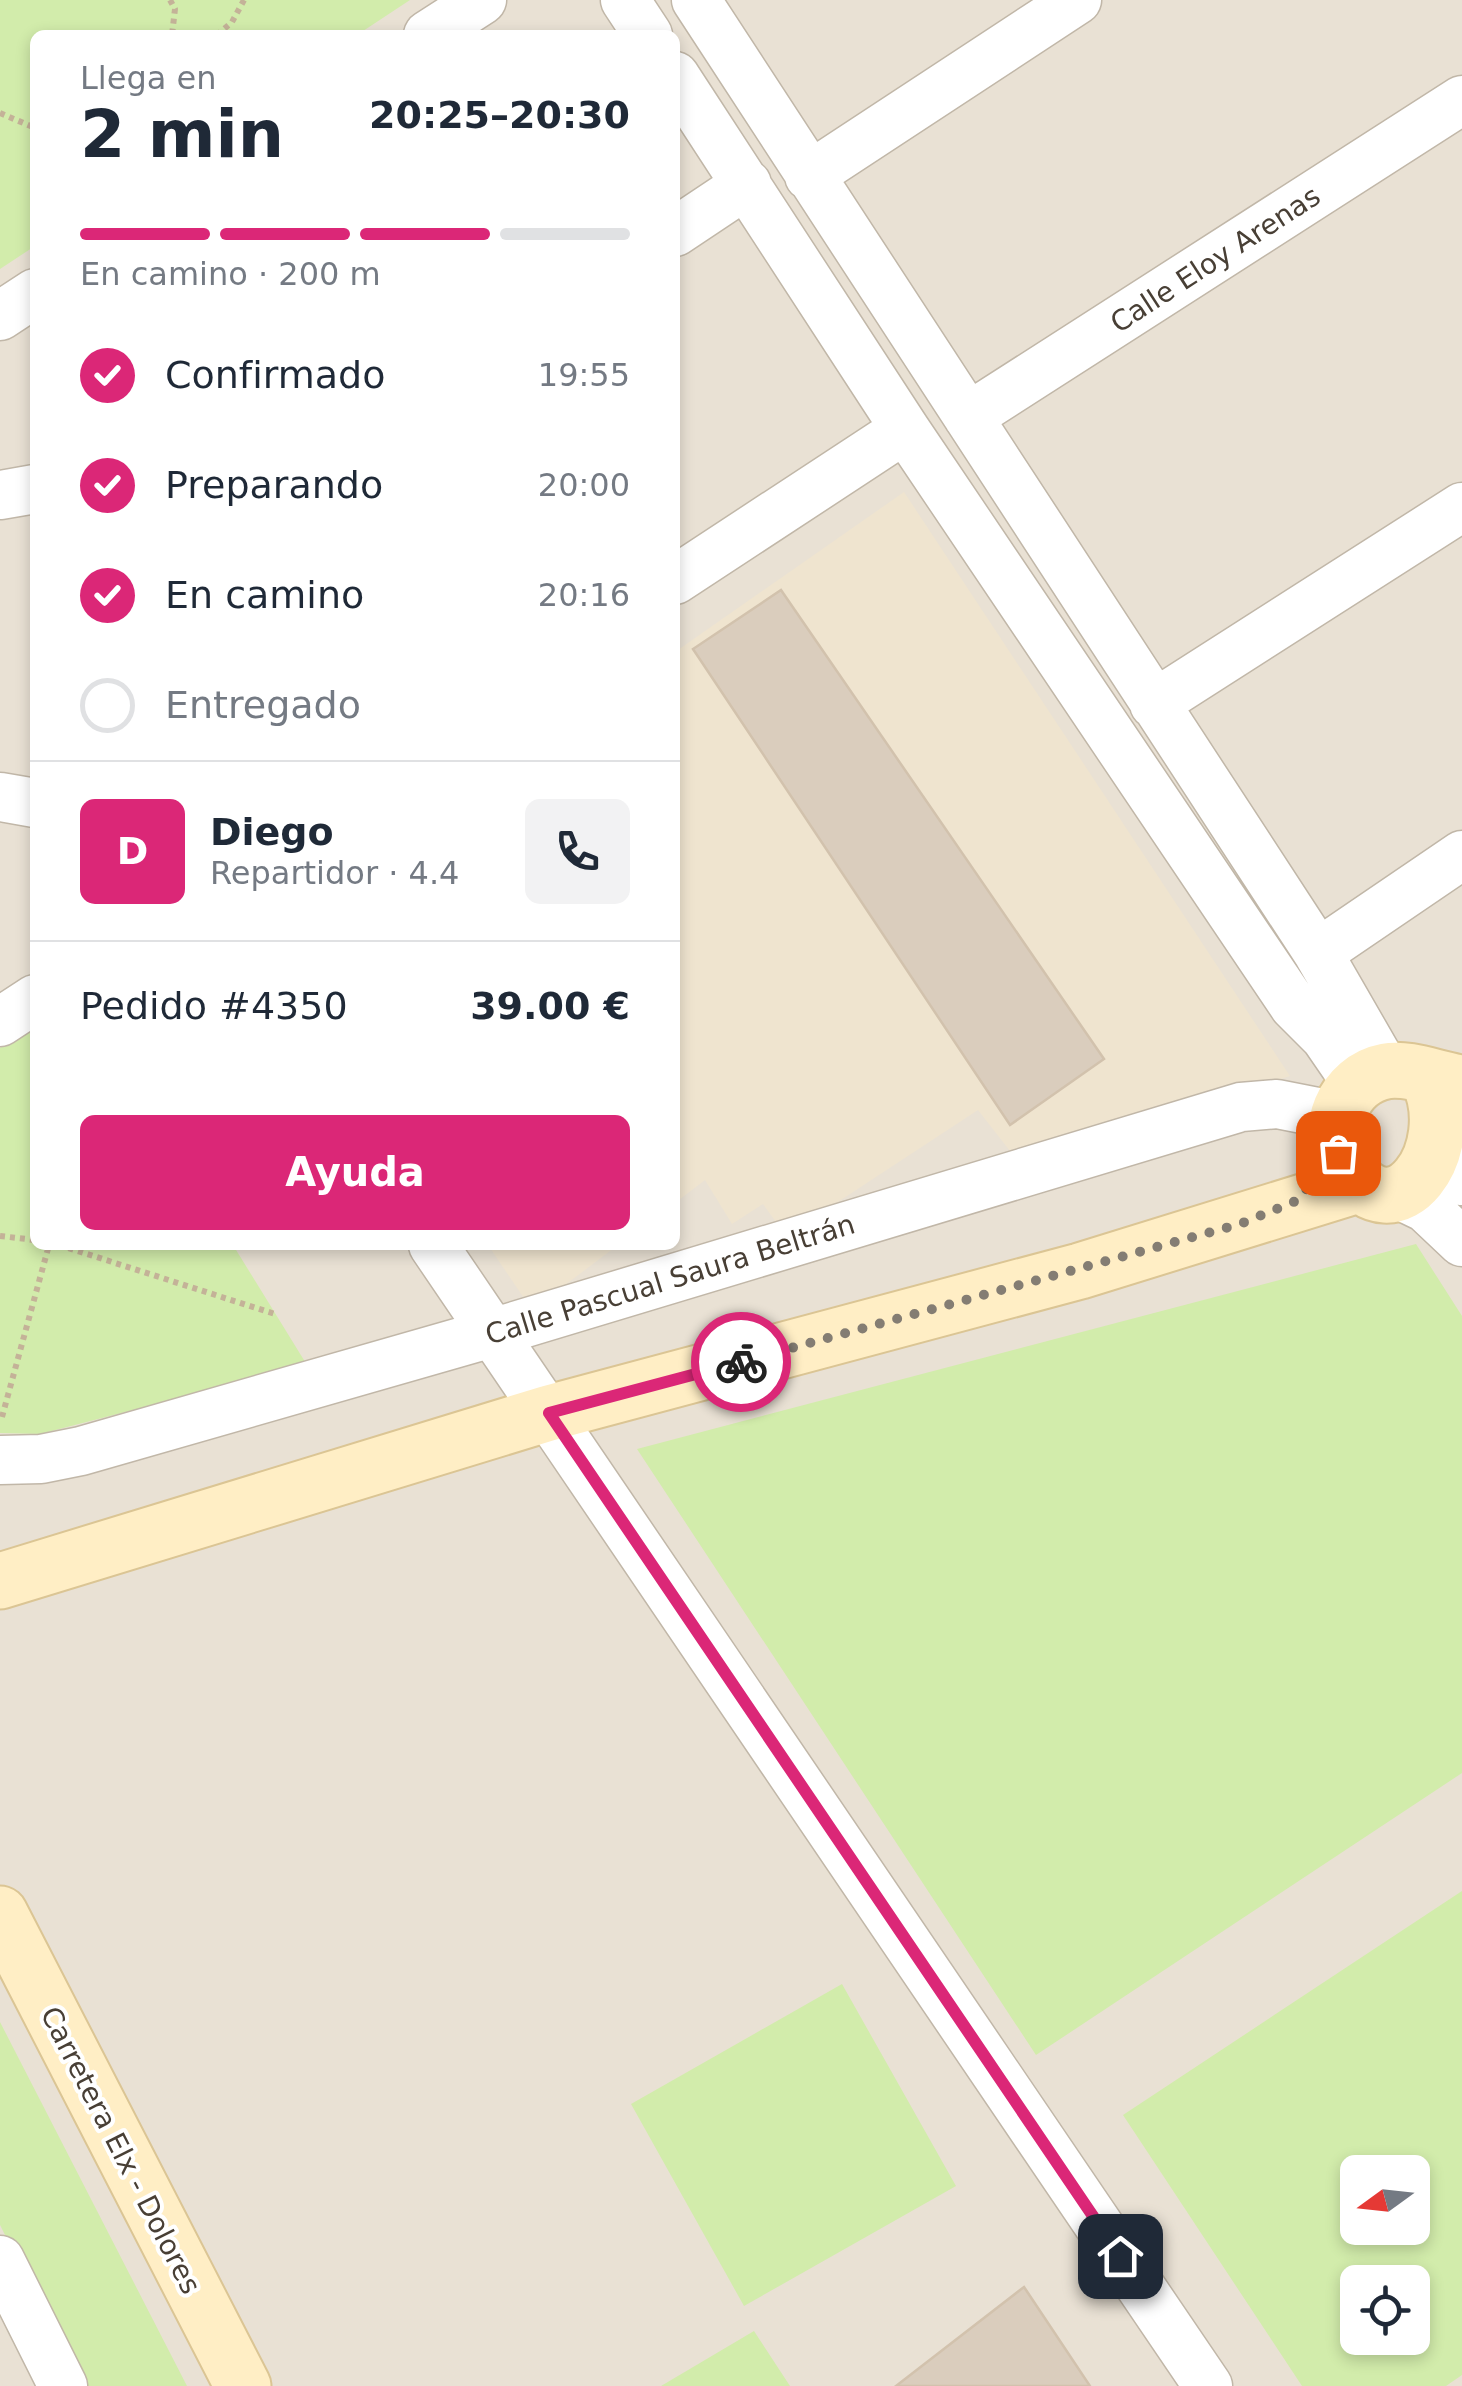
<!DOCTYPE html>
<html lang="es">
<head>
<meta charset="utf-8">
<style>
	:root { --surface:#fff; --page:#f2f2f3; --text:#1f2937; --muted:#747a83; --line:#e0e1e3; --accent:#db2777 }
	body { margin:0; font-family:"DejaVu Sans",sans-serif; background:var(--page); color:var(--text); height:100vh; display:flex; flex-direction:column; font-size:38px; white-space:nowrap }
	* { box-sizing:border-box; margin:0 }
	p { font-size:32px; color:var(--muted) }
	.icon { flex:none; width:55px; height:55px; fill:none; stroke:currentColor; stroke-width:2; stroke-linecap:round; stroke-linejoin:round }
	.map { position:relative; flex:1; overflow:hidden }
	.side { position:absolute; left:30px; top:30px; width:650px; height:1220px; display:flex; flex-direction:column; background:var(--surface); border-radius:15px; box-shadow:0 5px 15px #0003 }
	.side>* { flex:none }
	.needle { width:65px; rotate:255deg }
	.tools { position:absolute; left:1340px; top:2155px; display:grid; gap:20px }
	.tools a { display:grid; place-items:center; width:90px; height:90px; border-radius:15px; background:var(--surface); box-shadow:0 5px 15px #0003; font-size:50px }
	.pin { position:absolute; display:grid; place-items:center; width:85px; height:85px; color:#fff; margin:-42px; border-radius:20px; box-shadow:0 5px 15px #0006 }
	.courier { position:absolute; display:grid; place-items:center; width:100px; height:100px; margin:-50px; border:8px solid #db2777; border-radius:50%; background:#fff; color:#222; box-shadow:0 2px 12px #0007 }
	.head em { font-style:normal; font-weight:800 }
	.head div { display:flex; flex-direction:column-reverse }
	.head { display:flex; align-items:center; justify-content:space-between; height:170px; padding:0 50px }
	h1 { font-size:65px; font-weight:800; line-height:75px }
	.bar { display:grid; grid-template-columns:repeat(4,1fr); gap:15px 10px; align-content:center; height:120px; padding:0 50px }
	.bar i { height:12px; border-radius:8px; background:var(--line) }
	.bar .active { background:var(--accent) }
	.bar p { grid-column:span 4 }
	.line { display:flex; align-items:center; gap:25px; padding:0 50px; border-top:2px solid var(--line) }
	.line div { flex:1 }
	.round { display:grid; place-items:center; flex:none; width:105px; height:105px; border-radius:15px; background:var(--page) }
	ol { padding:0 50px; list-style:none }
	li { display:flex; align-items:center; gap:30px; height:110px }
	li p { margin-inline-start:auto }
	li .icon { padding:10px; border-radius:50%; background:var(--accent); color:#fff; stroke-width:4 }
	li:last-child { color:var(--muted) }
	li i { width:55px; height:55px; border:5px solid var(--line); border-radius:50% }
	.button { display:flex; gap:20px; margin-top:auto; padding:20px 50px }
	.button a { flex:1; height:115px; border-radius:15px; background:var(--accent); color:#fff; font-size:40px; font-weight:800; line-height:115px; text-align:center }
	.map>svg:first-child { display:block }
	.residential { fill:#e9e1d4; fill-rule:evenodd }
	.education { fill:#efe4cf }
	.green { fill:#d2ecab; fill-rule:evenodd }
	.building { fill:#dacdbd; stroke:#d2c2ad; stroke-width:2.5 }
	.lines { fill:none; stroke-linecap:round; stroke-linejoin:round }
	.street-casing { stroke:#c1b7a8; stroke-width:51 }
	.secondary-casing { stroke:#dbc594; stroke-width:59 }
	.path { stroke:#c4b298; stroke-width:6; stroke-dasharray:5 5; stroke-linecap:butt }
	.street { stroke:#fff; stroke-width:48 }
	.secondary { stroke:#ffeec5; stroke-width:55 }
	.done { stroke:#847d73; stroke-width:10; stroke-dasharray:0 18 }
	.route { stroke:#db2777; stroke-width:12 }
	.labels { text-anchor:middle; stroke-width:8; stroke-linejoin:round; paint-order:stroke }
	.street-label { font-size:28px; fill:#483f35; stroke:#fff }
</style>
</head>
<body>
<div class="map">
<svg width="1462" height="2386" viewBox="0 0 1462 2386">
	<rect width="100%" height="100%" fill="#f4efe6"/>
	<path class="residential" d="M 0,0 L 1462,0 L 1462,2386 L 0,2386 ZM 35,35 L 675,35 L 675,1245 L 35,1245 ZM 1358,2172 L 1412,2172 L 1412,2228 L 1358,2228 ZM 1358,2282 L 1412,2282 L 1412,2338 L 1358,2338 Z"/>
	<path class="education" d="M 904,492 L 1290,1076 L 1021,1165 L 978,1110 L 786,1236 L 763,1204 L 732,1224 L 705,1180 L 675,1203 L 675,652 Z
		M 488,1245 L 618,1245 L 532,1310 Z"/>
	<path class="green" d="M 0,0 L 410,0 L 357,35 L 35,35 L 35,246 L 0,269 Z
		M 35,1026 L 35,1245 L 233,1245 L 307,1365 L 40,1434 L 0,1433 L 0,1048 Z
		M 1416,1244 L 1462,1316 L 1462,1773 L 1036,2055 L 637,1449 Z
		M 1462,1891 L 1462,2375 L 1446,2386 L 1302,2386 L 1123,2115 ZM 1358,2172 L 1412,2172 L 1412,2228 L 1358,2228 ZM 1358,2282 L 1412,2282 L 1412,2338 L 1358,2338 Z
		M 842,1984 L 956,2186 L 744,2306 L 631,2104 Z
		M 0,2022 L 187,2386 L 81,2386 L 0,2225 Z
		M 754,2331 L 790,2386 L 661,2386 Z"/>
	<path class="building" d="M 781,590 L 1104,1059 L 1010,1125 L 693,649 Z
		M 1024,2287 L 1090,2386 L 896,2386 Z"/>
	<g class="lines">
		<g class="street-casing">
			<path id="street" d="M 625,0 L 648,35
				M 696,0 L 1318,953 L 1386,1071
				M 428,35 L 482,0
				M 675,76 L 905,429 L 1294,1006 L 1325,1037 L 1358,1085
				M 809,176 L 1077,0
				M 675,232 L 747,184
				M 0,316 L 35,293
				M 968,417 L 1462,100
				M 0,495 L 35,489
				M 675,580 L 905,429
				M 1154,704 L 1462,507
				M 0,797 L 35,803
				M 1318,953 L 1462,855
				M 0,1022 L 35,999
				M 1451,1164 L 1462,1181
				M 1399,1195 L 1426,1208 L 1462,1242
				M 433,1245 L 1208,2386
				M 0,1460 L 41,1459 L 81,1451 L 492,1333 L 1241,1107 L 1277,1104 L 1338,1116
				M 0,2260 L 63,2386"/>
		</g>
		<g class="secondary-casing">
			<path id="secondary" d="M 1428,1078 C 1462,1149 1396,1243 1346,1167 C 1322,1131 1343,1079 1386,1071 C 1410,1067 1438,1080 1462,1083
				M 0,1581 L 549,1413 L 1080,1271 L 1361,1184
				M 0,1914 L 243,2386"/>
		</g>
		<path class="path" d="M 170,0 L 175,9 L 172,35
			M 217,35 L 232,22 L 244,0
			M 0,113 L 35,128
			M 0,1236 L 35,1240
			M 59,1245 L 278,1315
			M 2,1417 L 49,1245"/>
		<use href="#street" class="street"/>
		<use href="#secondary" class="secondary"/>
	</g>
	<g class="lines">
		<path class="done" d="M 741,1362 L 1240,1224 L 1296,1201 L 1338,1153"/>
		<path class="route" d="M 741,1362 L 549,1413 L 1120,2256"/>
	</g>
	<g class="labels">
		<g class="street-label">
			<text transform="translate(1215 259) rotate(-33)" y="10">Calle Eloy Arenas</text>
			<text transform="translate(670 1279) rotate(-17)" y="10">Calle Pascual Saura Beltrán</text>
			<text transform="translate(121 2150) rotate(63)" y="10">Carretera Elx - Dolores</text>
		</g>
	</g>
</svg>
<div class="tools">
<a><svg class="needle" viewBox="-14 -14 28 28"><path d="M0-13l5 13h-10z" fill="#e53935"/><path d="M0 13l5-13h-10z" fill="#747a83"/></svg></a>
<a><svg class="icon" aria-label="locate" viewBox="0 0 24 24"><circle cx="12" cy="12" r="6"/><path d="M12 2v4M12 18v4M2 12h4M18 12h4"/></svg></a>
</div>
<div class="pin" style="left:1338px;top:1153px;background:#ea580c"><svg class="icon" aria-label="bag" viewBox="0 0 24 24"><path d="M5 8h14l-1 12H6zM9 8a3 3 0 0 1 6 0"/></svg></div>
<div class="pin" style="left:1120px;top:2256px;background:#1f2937"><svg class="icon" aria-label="home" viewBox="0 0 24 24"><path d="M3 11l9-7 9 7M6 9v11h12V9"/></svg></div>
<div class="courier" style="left:741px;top:1362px"><svg class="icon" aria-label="bike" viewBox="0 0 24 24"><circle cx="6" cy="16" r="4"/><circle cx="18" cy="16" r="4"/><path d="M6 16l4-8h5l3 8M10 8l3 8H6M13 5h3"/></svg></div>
<section class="side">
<div class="head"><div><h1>2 min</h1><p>Llega en</p></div><em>20:25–20:30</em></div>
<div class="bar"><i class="active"></i><i class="active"></i><i class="active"></i><i></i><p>En camino · 200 m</p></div>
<ol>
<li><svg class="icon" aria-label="check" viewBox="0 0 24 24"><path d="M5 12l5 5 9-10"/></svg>Confirmado<p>19:55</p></li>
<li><svg class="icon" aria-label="check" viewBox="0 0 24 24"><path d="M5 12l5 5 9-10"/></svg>Preparando<p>20:00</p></li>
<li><svg class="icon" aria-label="check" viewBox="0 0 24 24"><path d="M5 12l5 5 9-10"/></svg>En camino<p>20:16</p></li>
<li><i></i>Entregado</li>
</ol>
<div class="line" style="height:180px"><b class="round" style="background:var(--accent);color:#fff">D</b><div><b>Diego</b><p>Repartidor · 4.4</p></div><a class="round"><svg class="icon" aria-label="phone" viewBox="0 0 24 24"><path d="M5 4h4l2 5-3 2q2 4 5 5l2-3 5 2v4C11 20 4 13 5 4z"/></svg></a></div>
<div class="line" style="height:130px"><div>Pedido #4350</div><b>39.00 €</b></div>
<div class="button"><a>Ayuda</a></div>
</section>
</div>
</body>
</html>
